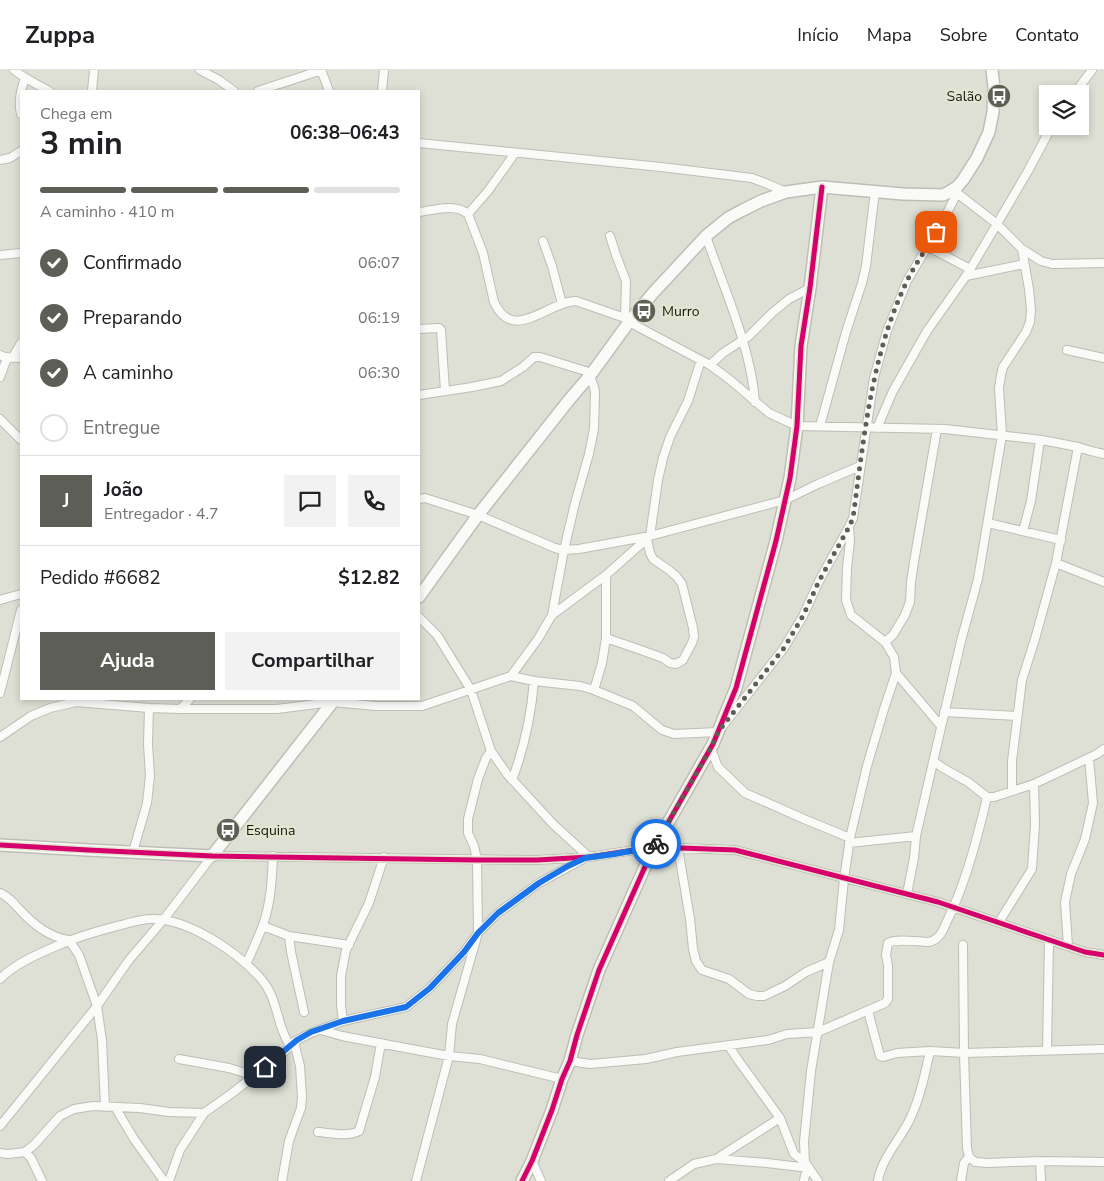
<!DOCTYPE html>
<html lang="pt">
<head>
<meta charset="utf-8">
<style>
	:root { --surface:#fff; --page:#f2f2f2; --text:#202124; --muted:#757577; --line:#e0e0e0; --accent:#5d5e55 }
	body { margin:0; font-family:"Nunito Sans",sans-serif; background:var(--page); color:var(--text); height:100vh; display:flex; flex-direction:column; font-size:19px; white-space:nowrap }
	* { box-sizing:border-box; margin:0 }
	p { font-size:16px; color:var(--muted) }
	.icon { flex:none; width:28px; height:28px; fill:none; stroke:currentColor; stroke-width:2; stroke-linecap:round; stroke-linejoin:round }
	.map { position:relative; flex:1; overflow:hidden }
	.side { position:absolute; left:20px; top:20px; width:400px; height:610px; display:flex; flex-direction:column; background:var(--surface); border-radius:0px; box-shadow:0 2px 8px #0003 }
	.side>* { flex:none }
	.fabs { position:absolute; left:1039px; top:15px; display:grid; gap:10px }
	.fabs a { display:grid; place-items:center; width:50px; height:50px; border-radius:0px; background:var(--surface); box-shadow:0 2px 8px #0003; font-size:25px }
	.pin { position:absolute; display:grid; place-items:center; width:42px; height:42px; color:#fff; margin:-21px; border-radius:10px; box-shadow:0 2px 8px #0006 }
	.courier { position:absolute; display:grid; place-items:center; width:50px; height:50px; margin:-25px; border:4px solid #1a73e8; border-radius:50%; background:#fff; color:#222; box-shadow:0 1px 6px #0007 }
	.head em { font-style:normal; font-weight:700 }
	.head div { display:flex; flex-direction:column-reverse }
	.head { display:flex; align-items:center; justify-content:space-between; height:85px; padding:0 20px }
	h1 { font-size:32px; font-weight:700; line-height:38px }
	.bar { display:grid; grid-template-columns:repeat(4,1fr); gap:8px 5px; align-content:center; height:60px; padding:0 20px }
	.bar i { height:6px; border-radius:4px; background:var(--line) }
	.bar .active { background:var(--accent) }
	.bar p { grid-column:span 4 }
	.line { display:flex; align-items:center; gap:12px; padding:0 20px; border-top:1px solid var(--line) }
	.line div { flex:1 }
	.round { display:grid; place-items:center; flex:none; width:52px; height:52px; border-radius:0px; background:var(--page) }
	ol { padding:0 20px; list-style:none }
	li { display:flex; align-items:center; gap:15px; height:55px }
	li p { margin-inline-start:auto }
	li .icon { padding:5px; border-radius:50%; background:var(--accent); color:#fff; stroke-width:4 }
	li:last-child { color:var(--muted) }
	li i { width:28px; height:28px; border:2px solid var(--line); border-radius:50% }
	.cta { display:flex; gap:10px; margin-top:auto; padding:10px 20px }
	.cta a { flex:1; height:58px; border-radius:0px; background:var(--accent); color:#fff; font-size:20px; font-weight:700; line-height:58px; text-align:center }
	.cta a+a { background:var(--page); color:var(--text) }
	header { display:flex; align-items:center; gap:30px; box-sizing:border-box; height:70px; padding:0 25px; background:var(--surface); border-bottom:1px solid var(--line) }
	header strong { font-size:24px }
	nav { display:flex; gap:28px; margin-inline-start:auto; font-size:18px }
	.map>svg:first-child { display:block }
	.lines { fill:none; stroke-linecap:round; stroke-linejoin:round }
	.street-casing { stroke:#bdbeb6; stroke-width:10 }
	.secondary-casing { stroke:#bdbeb6; stroke-width:14 }
	.street { stroke:#fafaf9; stroke-width:8 }
	.secondary { stroke:#fafaf9; stroke-width:11 }
	.cycleway-casing { stroke:#e2e5d0; stroke-width:8 }
	.cycleway { stroke:#d6006c; stroke-width:5 }
	.done { stroke:#5d5e55; stroke-width:5; stroke-dasharray:0 9 }
	.route { stroke:#1a73e8; stroke-width:6 }
	.labels { text-anchor:middle; stroke-width:5; stroke-linejoin:round; paint-order:stroke }
	.poi-label { font-size:14px; fill:#171810; stroke:#e2e5d0; text-anchor:start }
</style>
</head>
<body>
<header>
<strong>Zuppa</strong>
<nav><a>Início</a><a>Mapa</a><a>Sobre</a><a>Contato</a></nav>
</header>
<div class="map">
<svg width="1104" height="1111" viewBox="0 0 1104 1111">
	<rect width="100%" height="100%" fill="#dee0d5"/>
	<g class="lines">
		<g class="street-casing">
			<path id="street" d="M 14,0 C 25,9 37,14 49,21
				M 200,0 L 219,10 L 234,21
				M 321,0 L 325,10 L 329,21
				M 92,21 L 94,0
				M 258,21 L 322,0
				M 382,21 L 384,0
				M 1074,24 L 1092,0
				M 21,44 C 18,31 21,20 25,8
				M 419,73 L 661,97 L 752,108 L 770,115 L 786,122
				M 0,90 L 10,88 L 21,81
				M 957,123 L 997,154 L 1022,179 L 1041,191 L 1052,194 L 1104,193
				M 419,142 C 435,140 455,133 468,144 L 483,183 L 494,232 C 513,274 547,232 576,231 L 625,248 L 629,252 L 710,295 L 729,309 L 769,343 L 797,356 L 945,359 L 1042,370 L 1078,377 L 1091,381 L 1104,384
				M 468,144 L 488,121 L 515,83
				M 610,166 L 616,185 L 626,211 L 625,248
				M 706,166 C 724,219 751,277 755,332
				M 543,171 L 552,196 L 562,234
				M 927,176 L 970,199
				M 0,185 L 21,183
				M 966,206 L 1024,194
				M 419,259 L 439,258 L 441,260 L 445,321
				M 1067,280 L 1104,288
				M 0,285 C 7,289 13,287 21,288
				M 13,287 L 21,273
				M 710,295 L 723,283 L 749,266 L 772,243 L 789,229 L 810,218
				M 0,307 L 7,288
				M 419,325 L 472,317 L 501,311 L 523,297 L 534,287 L 540,287 L 592,303
				M 0,349 L 21,370
				M 820,356 L 846,262 L 862,213 L 866,196 L 875,121
				M 877,358 L 893,321 L 927,261 L 966,206 L 984,176 L 1028,101 L 1052,56
				M 419,429 L 425,428 L 478,445 L 555,478 L 564,480 L 579,479 L 650,466 L 785,430 L 818,414 L 860,396
				M 988,453 L 1061,470
				M 1023,461 L 1031,431 L 1040,370
				M 1056,493 L 1104,512
				M 0,530 L 21,524
				M 552,545 L 564,480 L 575,433 L 589,384 L 594,359 L 595,322 L 594,317 L 590,306
				M 419,547 L 437,565 L 471,620 L 491,681 L 507,704 L 553,754 L 589,787
				M 606,568 L 638,579 L 663,588 L 670,593 L 676,594 L 683,590 L 692,573 L 694,567 L 693,558 L 682,514 L 677,507 L 669,500 L 653,489 L 650,483 L 647,469
				M 885,572 L 893,565 L 905,545 L 910,532 L 911,512 L 914,492 L 937,359
				M 896,603 L 941,656
				M 511,606 L 534,611 L 580,616 L 594,620 L 633,636 L 662,660 L 674,664 L 718,662 L 784,578 L 803,546 L 819,511 L 849,457 L 853,448 L 874,308 L 887,261 L 907,211 L 945,147 L 957,123 L 957,117
				M 594,620 L 602,593 L 606,568 L 606,505
				M 0,623 L 21,540
				M 180,639 L 190,629
				M 944,642 L 1017,646
				M 0,667 L 31,646 L 50,638 L 76,632 L 149,638 L 180,639 L 277,639 L 332,632 L 376,636 L 422,636 L 511,606 L 538,569 L 552,545 L 606,505 L 650,466 L 658,410 L 663,388 L 670,367 L 688,331 L 701,290
				M 711,679 L 718,697 L 745,723 L 804,749 L 850,768
				M 933,691 L 943,698 L 968,712 L 987,727 L 994,727 L 1034,714 L 1097,684 L 1104,679
				M 512,710 C 525,676 531,647 534,611
				M 1012,721 L 1012,691 L 1022,610 L 1035,569 L 1056,493 L 1078,377
				M 849,773 L 916,766
				M 678,778 L 690,849 L 693,879 L 696,891 L 702,900 L 729,909 L 749,924 L 757,926 L 764,926 L 785,916 L 806,902 L 829,892
				M 133,782 L 147,733 L 150,706 L 148,674 L 149,638
				M 0,823 C 10,827 13,833 20,840 C 34,855 49,867 69,870 L 79,885 L 97,936 L 102,970 L 105,1037
				M 907,824 L 914,788 L 916,766 L 961,571 L 978,509 L 1002,365 L 999,318 L 1001,305 L 1003,297 L 1026,262 L 1030,252 L 1031,240 L 1029,219 L 1022,179
				M 999,852 L 1032,799 L 1035,755 L 1034,714
				M 263,856 L 289,866 L 349,875
				M 289,866 L 291,882 L 304,942
				M 963,875 L 964,983 L 967,1078 L 969,1087 L 975,1092 L 988,1093 L 1040,1091 L 1104,1092
				M 1068,876 L 1065,832 L 1071,804 L 1085,769 L 1093,733 L 1089,688
				M 246,894 C 252,882 258,868 263,855 C 271,832 272,809 273,786
				M 0,909 C 14,894 40,883 59,875 C 81,865 102,860 125,854 C 133,852 142,849 151,849 C 188,848 239,883 262,910 C 274,924 276,942 282,959 C 284,965 287,971 290,976
				M 868,941 L 880,986 L 883,987 L 897,983 L 930,981 L 964,983 L 1104,979
				M 343,951 L 341,935 L 341,906 L 346,880 L 369,833 L 384,787
				M 321,960 L 342,966 L 416,980 L 449,986 L 480,989 L 562,1009
				M 728,975 L 738,990 L 780,1048 L 794,1084 L 805,1092
				M 1047,980 L 1049,870
				M 179,989 L 229,998 L 255,1006
				M 570,991 L 590,994 L 646,989 L 677,982 L 768,970 L 787,964 L 818,962 L 885,933 L 888,929 L 888,895 L 886,885 L 888,873 C 897,868 918,872 929,872 C 933,871 936,870 939,866 C 943,862 945,855 948,849 C 966,813 978,766 987,727
				M 115,1037 L 134,1069 L 164,1111
				M 0,1056 L 97,936 L 129,890 L 164,849 L 212,786 L 537,790 L 589,787 L 654,777 L 735,780 L 938,832 L 1085,882 L 1104,885
				M 318,1062 C 331,1063 348,1067 359,1061 L 375,1007 L 381,973
				M 25,1082 L 31,1088 L 42,1111
				M 0,1083 L 8,1084 L 25,1082 L 34,1075 L 60,1046 L 74,1039 L 93,1036 L 140,1038 L 169,1042 L 204,1043
				M 716,1089 L 780,1048
				M 532,1091 L 541,1111
				M 1040,1091 L 1041,1111
				M 169,1111 L 180,1080 L 204,1043 L 231,1024 L 276,989 L 297,970 L 311,963 L 343,951 L 406,937 L 430,918 L 464,882 L 478,863 L 498,843 L 539,813 L 583,789
				M 282,1111 L 289,1071 L 301,1038 L 302,1027 L 300,996 L 294,972
				M 416,1111 L 449,986 L 452,954 L 478,863 L 477,790 L 474,776 L 468,763 L 468,749 L 478,709 L 486,688 L 491,681
				M 669,1111 L 694,1094 L 716,1089 L 767,1093 L 809,1098
				M 804,1111 L 805,1105 L 810,1100
				M 818,1111 L 805,1092 L 804,1072 L 811,1001 L 829,892 L 839,860 L 844,809 L 850,768 L 867,696 L 884,639 L 896,603 L 894,587 L 885,572 L 851,545 L 846,530 L 847,498 L 850,471 L 849,457
				M 878,1111 C 882,1087 900,1070 910,1049 C 920,1028 925,1004 930,981
				M 961,1111 L 964,1093 L 969,1087"/>
		</g>
		<g class="secondary-casing">
			<path id="secondary" d="M 419,527 L 478,445 L 569,330 L 592,303 L 629,252 L 653,223 L 706,166 L 728,148 L 741,141 L 761,131 L 786,122 L 822,117 L 903,124 L 943,125 L 949,122 L 957,117 L 963,110 L 977,88 L 989,62 L 993,42 L 994,17 L 992,0
				M 0,775 L 88,780 L 212,786 L 335,629
				M 522,1111 L 532,1091 L 552,1040 L 562,1009 L 570,991 L 577,965 L 599,900 L 652,781 L 713,674 L 736,618 L 776,471 L 790,408 L 797,356 L 801,276 L 810,218 L 822,117"/>
		</g>
		<use href="#street" class="street"/>
		<use href="#secondary" class="secondary"/>
		<g class="cycleway-casing">
			<path id="cycleway" d="M 0,775 L 88,780 L 212,786 L 477,790 L 537,790 L 589,787 L 654,777 L 735,780 L 938,832 L 1085,882 L 1104,885
				M 522,1111 L 532,1091 L 552,1040 L 562,1009 L 570,991 L 577,965 L 599,900 L 652,781 L 713,674 L 736,618 L 776,471 L 790,408 L 797,356 L 801,276 L 810,218 L 822,117"/>
		</g>
		<use href="#cycleway" class="cycleway"/>
	</g>
	<g class="lines">
		<path class="done" d="M 656,774 L 713,674 L 718,662 L 784,578 L 803,546 L 819,511 L 849,457 L 853,448 C 864,368 871,285 907,211 C 915,194 927,178 936,162"/>
		<path class="route" d="M 265,997 L 297,970 L 311,962 L 343,951 L 406,937 L 430,918 L 464,882 L 478,863 L 498,843 L 539,813 L 568,796 L 585,788 L 614,784 L 654,777 L 656,774"/>
	</g>
	<defs>
		<g id="bus-disc" transform="scale(1.25)"><circle r="9.5" fill="#5d5e55" stroke="#e2e5d0"/><path d="M-5-6H5V4H4V6H2V4H-2V6H-4V4H-5ZM-3.5-4V0h7V-4ZM-3.5 1.2v1.5H-2V1.2ZM2 1.2v1.5H3.5V1.2Z" fill="#fff"/></g>
	</defs>
	<g fill-rule="evenodd">
		<use href="#bus-disc" x="999" y="26"/>
		<use href="#bus-disc" x="644" y="241"/>
		<use href="#bus-disc" x="228" y="760"/>
	</g>
	<g class="labels">
		<g class="poi-label">
			<text x="982" y="31" text-anchor="end">Salão</text>
			<text x="662" y="246">Murro</text>
			<text x="246" y="765">Esquina</text>
		</g>
	</g>
</svg>
<div class="fabs">
<a><svg class="icon" aria-label="layers" viewBox="0 0 24 24"><path d="M12 4l9 5-9 5-9-5zM3 14l9 5 9-5"/></svg></a>
</div>
<div class="pin" style="left:936px;top:162px;background:#ea580c"><svg class="icon" aria-label="bag" viewBox="0 0 24 24"><path d="M5 8h14l-1 12H6zM9 8a3 3 0 0 1 6 0"/></svg></div>
<div class="pin" style="left:265px;top:997px;background:#1f2937"><svg class="icon" aria-label="home" viewBox="0 0 24 24"><path d="M3 11l9-7 9 7M6 9v11h12V9"/></svg></div>
<div class="courier" style="left:656px;top:774px"><svg class="icon" aria-label="bike" viewBox="0 0 24 24"><circle cx="6" cy="16" r="4"/><circle cx="18" cy="16" r="4"/><path d="M6 16l4-8h5l3 8M10 8l3 8H6M13 5h3"/></svg></div>
<section class="side">
<div class="head"><div><h1>3 min</h1><p>Chega em</p></div><em>06:38–06:43</em></div>
<div class="bar"><i class="active"></i><i class="active"></i><i class="active"></i><i></i><p>A caminho · 410 m</p></div>
<ol>
<li><svg class="icon" aria-label="check" viewBox="0 0 24 24"><path d="M5 12l5 5 9-10"/></svg>Confirmado<p>06:07</p></li>
<li><svg class="icon" aria-label="check" viewBox="0 0 24 24"><path d="M5 12l5 5 9-10"/></svg>Preparando<p>06:19</p></li>
<li><svg class="icon" aria-label="check" viewBox="0 0 24 24"><path d="M5 12l5 5 9-10"/></svg>A caminho<p>06:30</p></li>
<li><i></i>Entregue</li>
</ol>
<div class="line" style="height:90px"><b class="round" style="background:var(--accent);color:#fff">J</b><div><b>João</b><p>Entregador · 4.7</p></div><a class="round"><svg class="icon" aria-label="chat" viewBox="0 0 24 24"><path d="M4 5h16v11H9l-5 4z"/></svg></a><a class="round"><svg class="icon" aria-label="phone" viewBox="0 0 24 24"><path d="M5 4h4l2 5-3 2q2 4 5 5l2-3 5 2v4C11 20 4 13 5 4z"/></svg></a></div>
<div class="line" style="height:65px"><div>Pedido #6682</div><b>$12.82</b></div>
<div class="cta"><a>Ajuda</a><a>Compartilhar</a></div>
</section>
</div>
</body>
</html>
